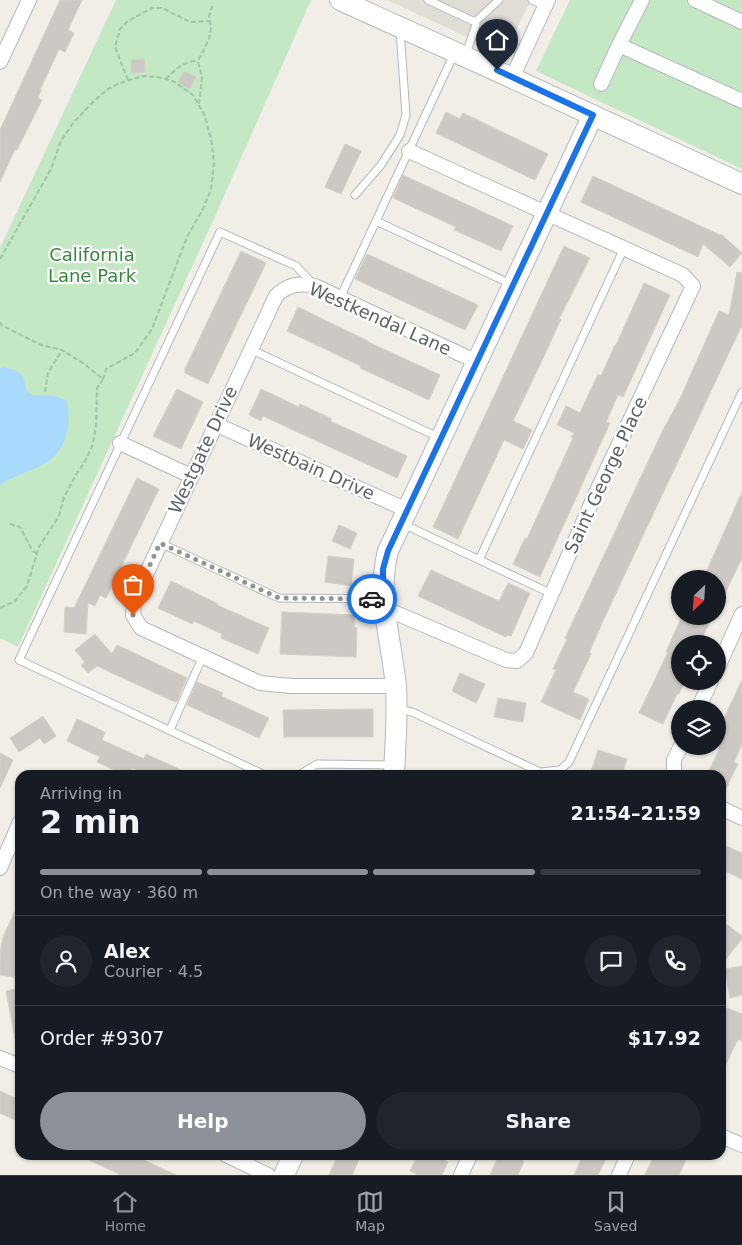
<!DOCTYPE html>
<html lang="en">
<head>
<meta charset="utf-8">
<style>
	:root { --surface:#171b24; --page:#20242c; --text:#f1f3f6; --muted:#9ea1a6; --line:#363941; --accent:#8c9099 }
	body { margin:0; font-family:"DejaVu Sans",sans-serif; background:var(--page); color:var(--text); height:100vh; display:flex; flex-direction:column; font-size:19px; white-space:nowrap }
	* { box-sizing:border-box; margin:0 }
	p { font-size:16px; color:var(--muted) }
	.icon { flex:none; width:28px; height:28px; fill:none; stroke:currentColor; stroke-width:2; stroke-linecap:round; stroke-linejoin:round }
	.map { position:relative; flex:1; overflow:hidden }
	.details { position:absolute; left:15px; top:770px; width:711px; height:390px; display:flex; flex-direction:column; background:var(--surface); border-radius:15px; box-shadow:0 1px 4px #0004 }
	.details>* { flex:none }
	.needle { width:32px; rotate:205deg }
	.controls { position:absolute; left:671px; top:570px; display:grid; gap:10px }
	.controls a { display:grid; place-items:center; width:55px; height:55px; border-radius:50%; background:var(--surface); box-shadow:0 1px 4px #0004; font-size:25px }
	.pin { position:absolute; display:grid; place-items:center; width:42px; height:42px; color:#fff; margin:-51px -21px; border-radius:50% 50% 50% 0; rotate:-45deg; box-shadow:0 0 5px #0007 }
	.pin .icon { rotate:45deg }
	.courier { position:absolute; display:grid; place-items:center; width:50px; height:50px; margin:-25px; border:4px solid #1a73e8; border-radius:50%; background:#fff; color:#222; box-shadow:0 1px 6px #0007 }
	.summary em { font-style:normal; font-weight:600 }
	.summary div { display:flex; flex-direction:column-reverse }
	.summary { display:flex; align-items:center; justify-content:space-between; height:85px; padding:0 25px }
	h1 { font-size:32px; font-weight:600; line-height:38px }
	.bar { display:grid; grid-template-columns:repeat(4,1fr); gap:8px 5px; align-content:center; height:60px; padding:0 25px }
	.bar i { height:6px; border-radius:4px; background:var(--line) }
	.bar .current { background:var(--accent) }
	.bar p { grid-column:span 4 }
	.line { display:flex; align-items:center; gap:12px; padding:0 25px; border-top:1px solid var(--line) }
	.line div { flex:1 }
	.round { display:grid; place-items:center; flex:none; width:52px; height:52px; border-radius:26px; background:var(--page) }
	.primary-button { display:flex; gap:10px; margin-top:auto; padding:10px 25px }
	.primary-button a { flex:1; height:58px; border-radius:30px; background:var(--accent); color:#fff; font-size:20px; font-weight:600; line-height:58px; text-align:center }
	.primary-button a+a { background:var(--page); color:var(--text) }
	.tab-bar { display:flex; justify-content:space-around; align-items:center; height:70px; border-top:1px solid var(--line); background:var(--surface); font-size:14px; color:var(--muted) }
	.tab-bar a { display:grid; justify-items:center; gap:2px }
	.tab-bar .current { color:var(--accent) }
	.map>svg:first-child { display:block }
	.education { fill:#e0ddd5 }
	.green { fill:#c4e7c4 }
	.water { fill:#a9dafe }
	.building { fill:#ccc9c4; stroke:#d5d0c5 }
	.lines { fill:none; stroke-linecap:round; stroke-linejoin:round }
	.lane-casing { stroke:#b4b7bb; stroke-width:9 }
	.street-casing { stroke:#b4b7bb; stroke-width:16 }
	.secondary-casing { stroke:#b5b9be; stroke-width:22 }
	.path { stroke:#9bc6a8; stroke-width:2; stroke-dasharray:5 2.5; stroke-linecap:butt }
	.lane { stroke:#fff; stroke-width:7 }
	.street { stroke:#fff; stroke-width:14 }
	.secondary { stroke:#fff; stroke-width:20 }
	.done { stroke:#919394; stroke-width:5; stroke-dasharray:0 9 }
	.route { stroke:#1a73e8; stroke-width:6 }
	.labels { text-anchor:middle; stroke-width:4.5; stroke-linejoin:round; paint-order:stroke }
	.park-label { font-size:18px; fill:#36863a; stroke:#fff }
	.street-label { font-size:18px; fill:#5e6267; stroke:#fff }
</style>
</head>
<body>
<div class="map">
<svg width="742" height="1175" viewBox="0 0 742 1175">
	<rect width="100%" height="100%" fill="#f0eee7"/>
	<path class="education" d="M 387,0 L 531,0 L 504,54 Z"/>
	<path class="green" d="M 116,0 L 311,0 L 212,223 L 18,647 L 0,638 L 0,248 Z
		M 570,0 L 742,0 L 742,169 L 536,71 Z"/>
	<path class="water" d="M 3,367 C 11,369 22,370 24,380 C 26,385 25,388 28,392 L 33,395 L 54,396 L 67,401 C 72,424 66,454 42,465 C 27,473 13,475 0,486 L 0,368 Z"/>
	<path class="building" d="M 60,0 L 82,0 L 68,30 L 74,33 L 65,52 L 59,49 L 40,90 L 41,90 L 38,98 L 42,100 L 17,150 L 15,149 L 0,182 L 0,130 Z
		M 144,59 L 145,72 L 132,73 L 131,60 Z
		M 184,71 L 196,77 L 190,89 L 178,83 Z
		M 446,112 L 460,119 L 463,113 L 548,154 L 535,180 L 436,133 Z
		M 345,144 L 361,151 L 341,194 L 325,187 Z
		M 403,175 L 513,226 L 501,251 L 454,230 L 456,227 L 393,198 Z
		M 593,176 L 720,235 L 721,234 L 742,253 L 730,267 L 703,244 L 698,257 L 581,202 Z
		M 564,246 L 590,258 L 559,319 L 561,319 L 546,352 L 513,421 L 532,430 L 523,449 L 504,440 L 458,539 L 433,527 Z
		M 241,251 L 266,263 L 208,384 L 185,373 L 185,369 Z
		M 367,254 L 478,305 L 465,330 L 355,279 Z
		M 737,272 L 742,273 L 742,325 L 602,623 L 589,653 L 591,654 L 573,692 L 589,699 L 580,720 L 541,702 L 556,670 L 553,669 L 567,639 L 565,638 L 663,430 L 679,401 L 719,311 L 729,315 Z
		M 644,283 L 670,295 L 623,397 L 618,395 L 606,422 L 610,423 L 540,577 L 513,564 L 525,538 L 527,539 L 573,438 L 571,437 L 574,433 L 557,425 L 566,406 L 580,413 L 598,374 L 601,376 L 615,345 L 616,345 Z
		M 298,307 L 368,341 L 368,342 L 440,375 L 429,400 L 360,368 L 361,366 L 287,331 Z
		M 177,389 L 203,402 L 181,449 L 153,436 Z
		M 261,389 L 299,407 L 300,404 L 332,419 L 330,421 L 407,456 L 397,478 L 263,416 L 261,421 L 249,415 Z
		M 137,478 L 159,489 L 106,598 L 100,595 L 95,606 L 88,603 L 86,634 L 64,632 L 65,607 L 74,608 Z
		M 742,492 L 742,558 L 718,608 L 718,579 L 703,579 Z
		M 339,525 L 357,533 L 350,549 L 332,541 Z
		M 328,556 L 354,559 L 351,586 L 325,582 Z
		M 431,570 L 499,601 L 508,583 L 530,593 L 511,636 L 507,635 L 506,637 L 418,596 Z
		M 171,581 L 218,604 L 217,605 L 269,628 L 258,654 L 221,638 L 222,634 L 194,621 L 192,624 L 158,608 Z
		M 282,612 L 355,615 L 354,627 L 357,628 L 356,657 L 280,654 Z
		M 682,616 L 712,616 L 700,644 L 680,644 L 680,681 L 685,681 L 679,694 L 677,694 L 663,724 L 639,713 L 668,652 L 666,652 Z
		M 95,634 L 112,654 L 117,645 L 187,678 L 177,701 L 175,702 L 97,666 L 88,673 L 81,665 L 85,662 L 75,650 Z
		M 460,673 L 485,684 L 476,703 L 452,691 Z
		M 742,680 L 742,744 L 734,762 L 738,764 L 721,799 L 721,775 L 707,775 L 719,750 L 718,731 Z
		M 197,682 L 223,693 L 221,696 L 269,718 L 259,738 L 187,705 Z
		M 498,698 L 526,703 L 523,722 L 494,717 Z
		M 373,709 L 373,737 L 284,737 L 283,710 Z
		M 43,716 L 56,736 L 44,744 L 40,738 L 19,752 L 10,738 Z
		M 77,719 L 105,732 L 102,740 L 144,759 L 146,754 L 192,775 L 147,775 L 132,768 L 128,775 L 125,775 L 97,762 L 100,757 L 67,741 Z
		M 598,750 L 627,759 L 622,775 L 590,775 Z
		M 0,753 L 13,760 L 0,788 Z
		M 721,844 L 742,853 L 742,879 L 721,869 Z
		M 20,901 L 20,978 L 0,975 L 0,954 L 3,937 Z
		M 721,920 L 742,936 L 742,939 L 721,965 Z
		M 742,966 L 742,995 L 730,998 L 725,969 Z
		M 20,988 L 20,1039 L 15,1039 L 6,991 Z
		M 727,1008 L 742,1014 L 742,1041 L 738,1039 L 721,1075 L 721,1021 Z
		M 0,1091 L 20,1100 L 20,1109 L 15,1120 L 0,1113 Z
		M 78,1155 L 133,1155 L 176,1175 L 121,1175 Z
		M 338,1155 L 361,1155 L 352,1175 L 329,1175 Z
		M 418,1155 L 433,1155 L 448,1162 L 442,1175 L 418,1175 L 410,1171 Z
		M 499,1155 L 511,1155 L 524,1161 L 518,1175 L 490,1175 Z
		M 583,1155 L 608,1155 L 598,1175 L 574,1175 Z
		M 654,1155 L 688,1155 L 679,1175 L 645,1175 Z"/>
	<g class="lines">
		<g class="lane-casing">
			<path id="lane" d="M 428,0 L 475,22 L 476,25 L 465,56
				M 532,0 L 545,6
				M 475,22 L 499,0
				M 355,195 L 381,165 L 400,135 L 406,115 L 400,30
				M 376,221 L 511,284
				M 340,298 L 454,54
				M 250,349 L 438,437
				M 403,524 L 552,594
				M 160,543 L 279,598 L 383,599
				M 479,560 L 624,248
				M 397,709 L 412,712 L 540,772 L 560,770 L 569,762 L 742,392
				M 170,730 L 203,656
				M 265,775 L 19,660 L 220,232 L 296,266 L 313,284
				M 299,775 L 317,764 L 392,765"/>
		</g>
		<g class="street-casing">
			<path id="street" d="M 695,0 L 742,22
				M 619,45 L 642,0
				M 0,62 L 29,0
				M 512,78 L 548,0
				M 601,84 L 619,45 L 742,101
				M 215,424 L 407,510
				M 120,443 L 191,476
				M 384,608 L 506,660 L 517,661 L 526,653 L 595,495 L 693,286 L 683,275 L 409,151
				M 718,667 L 742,614
				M 396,686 L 291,686 L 260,683 L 141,628 L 133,615 L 134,600 L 276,296 C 288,284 299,283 315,286 L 477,362
				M 698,709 L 711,681
				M 674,775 L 674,760 L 681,746
				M 721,808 L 742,818
				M 0,868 L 20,822
				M 0,1058 L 20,1066
				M 721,1136 L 742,1145
				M 226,1155 L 268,1175
				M 461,1175 L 470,1155
				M 619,1175 L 628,1155"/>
		</g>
		<g class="secondary-casing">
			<path id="secondary" d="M 340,0 L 512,78 L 742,184
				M 394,775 C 395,746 398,716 396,687 C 392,641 376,598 388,551 L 593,115
				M 284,1175 L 293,1155"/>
		</g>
		<path class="path" d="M 166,79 C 175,70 184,61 197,61
			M 128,80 L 115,47 L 120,29 L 128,21 L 152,8 L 162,8 L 190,22 L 210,21
			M 199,104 L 202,78 L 198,61 L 209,39 L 211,28 L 209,16 L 213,4
			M 0,259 L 51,169 L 61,141 L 73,123 L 95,100 L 108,89 L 120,83 L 143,76 L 158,77 L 173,81 L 193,95 L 205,116 L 212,144 L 214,164 L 211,189 L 203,209 L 187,237 L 152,329 L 135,353 L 106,369 L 103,379
			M 0,322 L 1,325 L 41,345 L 62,350 L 83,363 L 103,379 L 97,388 L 96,427 L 92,447 L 84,463 L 77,473 L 64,497 L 59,516 L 39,547 L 27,586 L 15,601 L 0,608
			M 45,392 L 48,373 L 62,350
			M 10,524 L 20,527 L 32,550 L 37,554"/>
		<use href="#lane" class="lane"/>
		<use href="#street" class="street"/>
		<use href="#secondary" class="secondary"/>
	</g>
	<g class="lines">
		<path class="done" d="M 133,615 L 134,600 L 160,543 L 279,598 L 372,599"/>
		<path class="route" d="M 372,599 L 383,599 L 383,569 L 388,551 L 593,115 L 497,70"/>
	</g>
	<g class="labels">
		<g class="park-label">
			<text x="92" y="261">California<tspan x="92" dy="21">Lane Park</tspan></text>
		</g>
		<g class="street-label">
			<text transform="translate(380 319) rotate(24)" y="6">Westkendal Lane</text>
			<text transform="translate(203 450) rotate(-65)" y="6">Westgate Drive</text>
			<text transform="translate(311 467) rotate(24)" y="6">Westbain Drive</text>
			<text transform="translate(606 475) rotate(-65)" y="6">Saint George Place</text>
		</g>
	</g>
</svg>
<div class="controls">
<a><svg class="needle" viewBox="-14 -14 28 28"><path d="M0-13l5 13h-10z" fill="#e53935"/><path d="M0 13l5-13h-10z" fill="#9ea1a6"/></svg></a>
<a><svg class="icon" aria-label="locate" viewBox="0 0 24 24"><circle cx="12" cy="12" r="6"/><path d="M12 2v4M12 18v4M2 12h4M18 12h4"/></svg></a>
<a><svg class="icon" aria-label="layers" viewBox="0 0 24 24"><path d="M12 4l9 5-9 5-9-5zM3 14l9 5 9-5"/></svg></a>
</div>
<div class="pin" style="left:133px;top:615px;background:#ea580c"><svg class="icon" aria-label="bag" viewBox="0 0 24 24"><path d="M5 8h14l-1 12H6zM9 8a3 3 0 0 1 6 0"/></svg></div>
<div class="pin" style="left:497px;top:70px;background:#1f2937"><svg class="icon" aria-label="home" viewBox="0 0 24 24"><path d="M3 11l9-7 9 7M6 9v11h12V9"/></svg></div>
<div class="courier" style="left:372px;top:599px"><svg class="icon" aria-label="car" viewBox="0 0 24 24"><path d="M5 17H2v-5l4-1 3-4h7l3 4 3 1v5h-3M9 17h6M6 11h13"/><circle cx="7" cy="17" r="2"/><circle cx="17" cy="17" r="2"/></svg></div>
<section class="details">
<div class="summary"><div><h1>2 min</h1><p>Arriving in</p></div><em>21:54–21:59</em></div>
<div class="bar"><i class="current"></i><i class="current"></i><i class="current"></i><i></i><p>On the way · 360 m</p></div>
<div class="line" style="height:90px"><a class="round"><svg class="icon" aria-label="person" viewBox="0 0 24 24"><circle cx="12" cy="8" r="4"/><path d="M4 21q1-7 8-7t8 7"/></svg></a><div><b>Alex</b><p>Courier · 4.5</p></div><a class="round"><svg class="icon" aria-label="chat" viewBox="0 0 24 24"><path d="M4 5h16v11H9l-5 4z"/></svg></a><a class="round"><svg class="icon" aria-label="phone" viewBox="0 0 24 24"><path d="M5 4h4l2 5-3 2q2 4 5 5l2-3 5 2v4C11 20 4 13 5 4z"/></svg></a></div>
<div class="line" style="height:65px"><div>Order #9307</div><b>$17.92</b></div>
<div class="primary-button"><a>Help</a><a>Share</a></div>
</section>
</div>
<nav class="tab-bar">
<a class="current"><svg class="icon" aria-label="home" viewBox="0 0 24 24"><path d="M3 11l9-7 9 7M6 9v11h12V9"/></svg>Home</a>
<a><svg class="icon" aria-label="map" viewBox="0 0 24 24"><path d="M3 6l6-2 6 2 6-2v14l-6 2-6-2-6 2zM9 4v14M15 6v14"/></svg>Map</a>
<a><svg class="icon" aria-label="saved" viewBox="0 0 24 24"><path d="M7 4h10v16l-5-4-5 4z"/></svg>Saved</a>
</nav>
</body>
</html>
